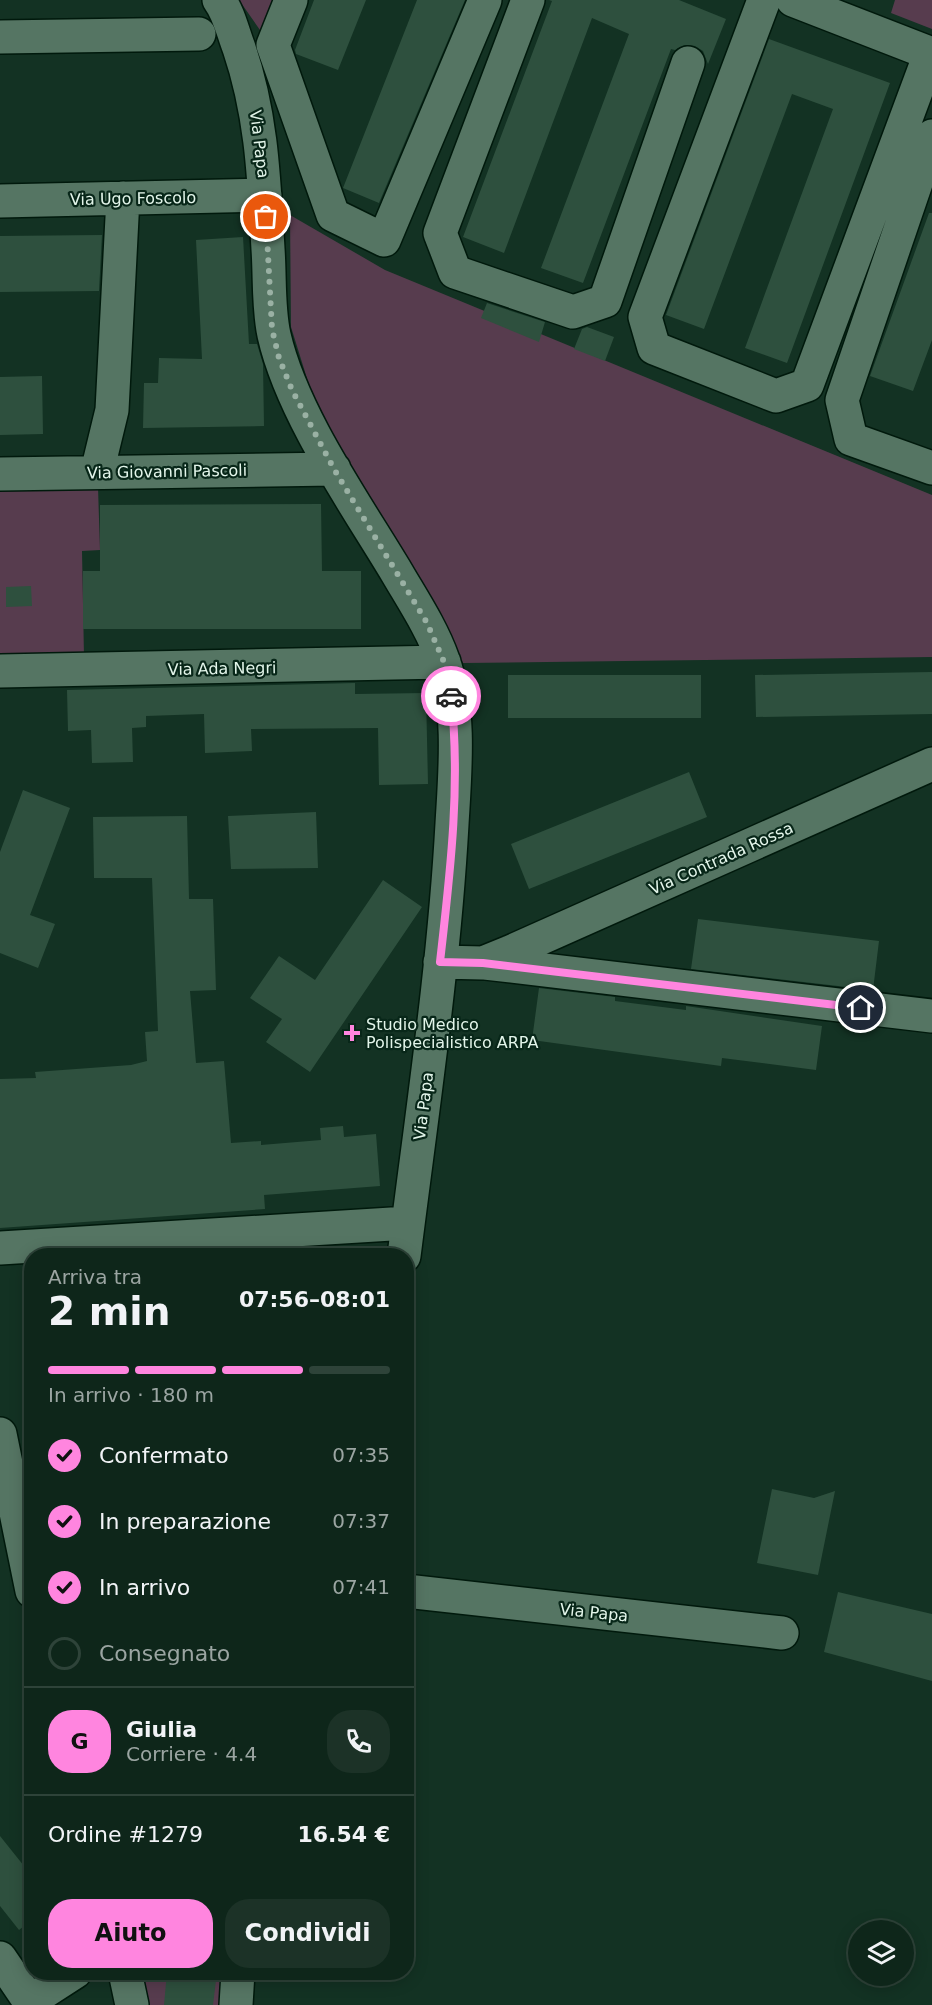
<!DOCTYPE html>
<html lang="it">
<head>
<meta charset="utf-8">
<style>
	:root { --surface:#0e261a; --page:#1c3227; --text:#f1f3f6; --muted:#9ba5a2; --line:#2e4339; --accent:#ff85df }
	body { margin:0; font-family:"DejaVu Sans",sans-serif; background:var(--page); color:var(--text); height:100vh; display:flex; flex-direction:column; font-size:22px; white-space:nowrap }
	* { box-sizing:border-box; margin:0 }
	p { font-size:20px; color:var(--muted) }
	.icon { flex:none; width:33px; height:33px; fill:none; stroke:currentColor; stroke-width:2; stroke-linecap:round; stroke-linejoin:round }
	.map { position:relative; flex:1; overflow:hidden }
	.details { position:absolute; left:24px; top:1248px; width:390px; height:732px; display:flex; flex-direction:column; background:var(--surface); border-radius:24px; box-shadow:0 3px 15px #0003,0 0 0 2px var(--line) }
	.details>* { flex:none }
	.controls { position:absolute; left:848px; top:1920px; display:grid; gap:12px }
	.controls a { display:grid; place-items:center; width:66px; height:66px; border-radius:50%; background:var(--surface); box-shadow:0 3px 15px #0003,0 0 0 2px var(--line); font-size:30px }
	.pin { position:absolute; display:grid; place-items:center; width:51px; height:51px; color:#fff; margin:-26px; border:3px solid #fff; border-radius:50%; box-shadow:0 2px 6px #0007 }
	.courier { position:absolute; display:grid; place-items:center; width:60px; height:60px; margin:-30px; border:4px solid #ff85df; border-radius:50%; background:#fff; color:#222; box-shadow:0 2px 8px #0007 }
	.head em { font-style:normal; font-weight:700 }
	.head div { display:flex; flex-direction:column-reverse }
	.head { display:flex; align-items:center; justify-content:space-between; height:102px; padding:0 24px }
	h1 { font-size:39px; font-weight:700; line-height:45px }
	.bar { display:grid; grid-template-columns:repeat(4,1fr); gap:9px 6px; align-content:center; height:72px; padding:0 24px }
	.bar i { height:8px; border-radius:4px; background:var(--line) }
	.bar .selected { background:var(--accent) }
	.bar p { grid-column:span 4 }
	.line { display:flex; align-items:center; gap:15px; padding:0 24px; border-top:2px solid var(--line) }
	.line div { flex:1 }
	.round { display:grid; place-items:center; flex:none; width:63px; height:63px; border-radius:24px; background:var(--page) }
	ol { padding:0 24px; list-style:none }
	li { display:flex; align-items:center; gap:18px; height:66px }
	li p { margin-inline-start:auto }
	li .icon { padding:6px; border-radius:50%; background:var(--accent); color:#111; stroke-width:4 }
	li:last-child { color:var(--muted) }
	li i { width:33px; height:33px; border:3px solid var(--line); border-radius:50% }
	.primary-button { display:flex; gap:12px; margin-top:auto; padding:12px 24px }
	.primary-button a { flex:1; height:69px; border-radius:24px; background:var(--accent); color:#111; font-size:24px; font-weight:700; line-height:69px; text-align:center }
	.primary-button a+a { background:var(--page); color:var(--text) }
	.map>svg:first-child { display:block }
	.green { fill:#573c4e }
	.building { fill:#2e503e }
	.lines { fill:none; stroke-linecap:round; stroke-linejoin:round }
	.minor-casing { stroke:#00190c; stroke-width:36 }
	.minor { stroke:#557563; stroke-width:33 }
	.done { stroke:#9ab1a4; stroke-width:6; stroke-dasharray:0 10.8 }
	.route { stroke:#ff85df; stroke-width:8 }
	.poi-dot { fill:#ff85df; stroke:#082719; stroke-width:2 }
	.labels { text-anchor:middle; stroke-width:4.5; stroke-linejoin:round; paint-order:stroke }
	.street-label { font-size:16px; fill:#e3f5ea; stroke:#082719 }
	.poi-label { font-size:16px; fill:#e3f5ea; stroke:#082719; text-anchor:start }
</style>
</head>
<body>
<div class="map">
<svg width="932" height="2005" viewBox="0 0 932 2005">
	<rect width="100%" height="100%" fill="#133223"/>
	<path class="green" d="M 239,0 L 283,0 L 267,40 Z
		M 895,0 L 932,0 L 932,29 L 891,13 Z
		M 290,215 L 385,270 L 932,495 L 932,657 L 463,663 L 432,605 L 319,417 L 291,327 Z
		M 98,487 L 100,550 L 82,551 L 84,657 L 0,655 L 0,488 Z
		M 139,1973 L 223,1973 L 220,2005 L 145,2005 Z"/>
	<path class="building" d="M 314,0 L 366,0 L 338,70 L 296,54 L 295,50 Z
		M 417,0 L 465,0 L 379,203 L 343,188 Z
		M 549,0 L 679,0 L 726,19 L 708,64 L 703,51 L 695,46 L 685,45 L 675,50 L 671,49 L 583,283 L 541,268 L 629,34 L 592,18 L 504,253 L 463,237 L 552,1 Z
		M 769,39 L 890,83 L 787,363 L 745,348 L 833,109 L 792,94 L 704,329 L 666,315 Z
		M 929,213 L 932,213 L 932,340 L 913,391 L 870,376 Z
		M 102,235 L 99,291 L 0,292 L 0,236 Z
		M 243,237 L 249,344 L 257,344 L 263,364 L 264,426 L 143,428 L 144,383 L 158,383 L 159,358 L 202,359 L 196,240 Z
		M 487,303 L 545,322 L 539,342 L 481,318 Z
		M 587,327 L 614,337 L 605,361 L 574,349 L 582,329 Z
		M 42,376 L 43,434 L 0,435 L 0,377 Z
		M 321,504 L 322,571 L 361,571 L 361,629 L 83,629 L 83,571 L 100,571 L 100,505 Z
		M 31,586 L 32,606 L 6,607 L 6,587 Z
		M 932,672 L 932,714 L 756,717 L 755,675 Z
		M 508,675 L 701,675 L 701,718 L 508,718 Z
		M 355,683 L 355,694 L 426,693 L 428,784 L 379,785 L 378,728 L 251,729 L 252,751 L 205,753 L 204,714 L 146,716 L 146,727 L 132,728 L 133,762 L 92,763 L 91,730 L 68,731 L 67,690 Z
		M 689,772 L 707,817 L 529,889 L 511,844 Z
		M 23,790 L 70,808 L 30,915 L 55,924 L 38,968 L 0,953 L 0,852 Z
		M 316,812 L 318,868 L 231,869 L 228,816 Z
		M 187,816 L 189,899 L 213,899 L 216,990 L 190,991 L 196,1063 L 224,1061 L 231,1143 L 261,1141 L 261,1145 L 321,1140 L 320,1128 L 343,1126 L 344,1137 L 376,1134 L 380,1186 L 264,1195 L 265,1209 L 0,1228 L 0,1079 L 36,1078 L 35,1072 L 131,1065 L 147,1061 L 145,1032 L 158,1031 L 152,878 L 94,878 L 93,817 Z
		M 383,880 L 422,907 L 310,1072 L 266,1042 L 282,1019 L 250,998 L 279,956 L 315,980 Z
		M 698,919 L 879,941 L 873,990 L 691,969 Z
		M 539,988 L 615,997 L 615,1001 L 686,1010 L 686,1006 L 822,1026 L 816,1070 L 722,1058 L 721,1066 L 532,1040 Z
		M 772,1489 L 814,1498 L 835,1491 L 818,1575 L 757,1563 Z
		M 838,1592 L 932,1614 L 932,1681 L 824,1652 Z
		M 0,1836 L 32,1876 L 32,1920 L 19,1930 L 0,1906 Z
		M 167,1972 L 217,1972 L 213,2005 L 164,2005 Z"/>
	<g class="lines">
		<g class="minor-casing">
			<path id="minor" d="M 219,0 C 229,13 233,33 239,48 C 262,116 264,179 268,249 C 270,277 268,308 274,335 C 292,414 355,503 397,573 C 414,602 432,629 443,660 C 461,710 455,772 452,824 C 444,968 422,1112 404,1256
				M 291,0 L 273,45 L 333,215 L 384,240 L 485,0
				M 528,0 L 440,233 L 455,272 L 573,312 L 605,301 L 688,63
				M 764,0 L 645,317 L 654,348 L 776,396 L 807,385 L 930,54
				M 793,0 L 932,54
				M 0,37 L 199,34
				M 932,136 L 842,400 L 851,439 L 932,468
				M 0,201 L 265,195
				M 97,472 L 112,410 L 123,198
				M 0,474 L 334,469
				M 0,671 L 444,662
				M 440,962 L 483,963 L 510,952 L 932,764
				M 485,963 L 932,1016
				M 0,1248 L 408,1223
				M 0,1434 L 32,1591
				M 406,1591 L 782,1633
				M 0,1958 L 32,2005
				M 125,1972 L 132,2005
				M 30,2001 L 75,1972
				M 236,2005 L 238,1972"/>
		</g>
		<use href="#minor" class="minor"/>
	</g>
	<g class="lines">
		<path class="done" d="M 266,217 L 272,329 L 279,358 L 292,390 L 334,469 L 427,623 L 444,662 L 451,696"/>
		<path class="route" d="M 451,696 C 461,785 450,874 440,962 L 483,963 L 861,1008"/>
	</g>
	<path class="poi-dot" d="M349 1024h6v6h6v6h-6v6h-6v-6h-6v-6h6z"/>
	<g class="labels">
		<g class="street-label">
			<text transform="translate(260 144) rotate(83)" y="6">Via Papa</text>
			<text transform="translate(133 198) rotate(-1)" y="6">Via Ugo Foscolo</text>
			<text transform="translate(167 471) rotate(-1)" y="6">Via Giovanni Pascoli</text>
			<text transform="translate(222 668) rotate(-1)" y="6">Via Ada Negri</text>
			<text transform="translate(721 858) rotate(-24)" y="6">Via Contrada Rossa</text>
			<text transform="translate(423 1106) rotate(-83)" y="6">Via Papa</text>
			<text transform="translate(594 1612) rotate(6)" y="6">Via Papa</text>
		</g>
		<g class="poi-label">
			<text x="366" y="1030">Studio Medico<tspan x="366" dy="18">Polispecialistico ARPA</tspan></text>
		</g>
	</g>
</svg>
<div class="controls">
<a><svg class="icon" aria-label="layers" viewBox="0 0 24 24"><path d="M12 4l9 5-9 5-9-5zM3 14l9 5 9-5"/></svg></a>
</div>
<div class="pin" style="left:266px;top:217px;background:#ea580c"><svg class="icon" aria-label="bag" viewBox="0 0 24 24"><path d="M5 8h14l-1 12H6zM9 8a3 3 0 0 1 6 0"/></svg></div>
<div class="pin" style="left:861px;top:1008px;background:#1f2937"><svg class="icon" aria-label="home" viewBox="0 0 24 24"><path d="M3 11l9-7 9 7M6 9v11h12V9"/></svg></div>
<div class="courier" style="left:451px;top:696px"><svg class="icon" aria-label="car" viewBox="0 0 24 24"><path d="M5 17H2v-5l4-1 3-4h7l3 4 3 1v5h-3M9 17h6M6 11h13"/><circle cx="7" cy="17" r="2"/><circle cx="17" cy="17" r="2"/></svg></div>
<section class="details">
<div class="head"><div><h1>2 min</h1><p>Arriva tra</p></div><em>07:56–08:01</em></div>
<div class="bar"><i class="selected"></i><i class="selected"></i><i class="selected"></i><i></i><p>In arrivo · 180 m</p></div>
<ol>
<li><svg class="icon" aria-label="check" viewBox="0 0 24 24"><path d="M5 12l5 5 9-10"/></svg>Confermato<p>07:35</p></li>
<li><svg class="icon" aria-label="check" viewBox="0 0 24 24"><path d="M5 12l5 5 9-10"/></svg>In preparazione<p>07:37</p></li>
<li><svg class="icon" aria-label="check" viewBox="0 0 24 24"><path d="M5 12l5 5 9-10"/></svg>In arrivo<p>07:41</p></li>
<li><i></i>Consegnato</li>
</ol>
<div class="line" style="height:108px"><b class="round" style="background:var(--accent);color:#111">G</b><div><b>Giulia</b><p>Corriere · 4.4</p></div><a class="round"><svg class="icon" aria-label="phone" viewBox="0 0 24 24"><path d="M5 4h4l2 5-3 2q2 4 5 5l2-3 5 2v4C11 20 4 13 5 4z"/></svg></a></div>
<div class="line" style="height:78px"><div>Ordine #1279</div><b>16.54 €</b></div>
<div class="primary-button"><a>Aiuto</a><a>Condividi</a></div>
</section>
</div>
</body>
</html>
